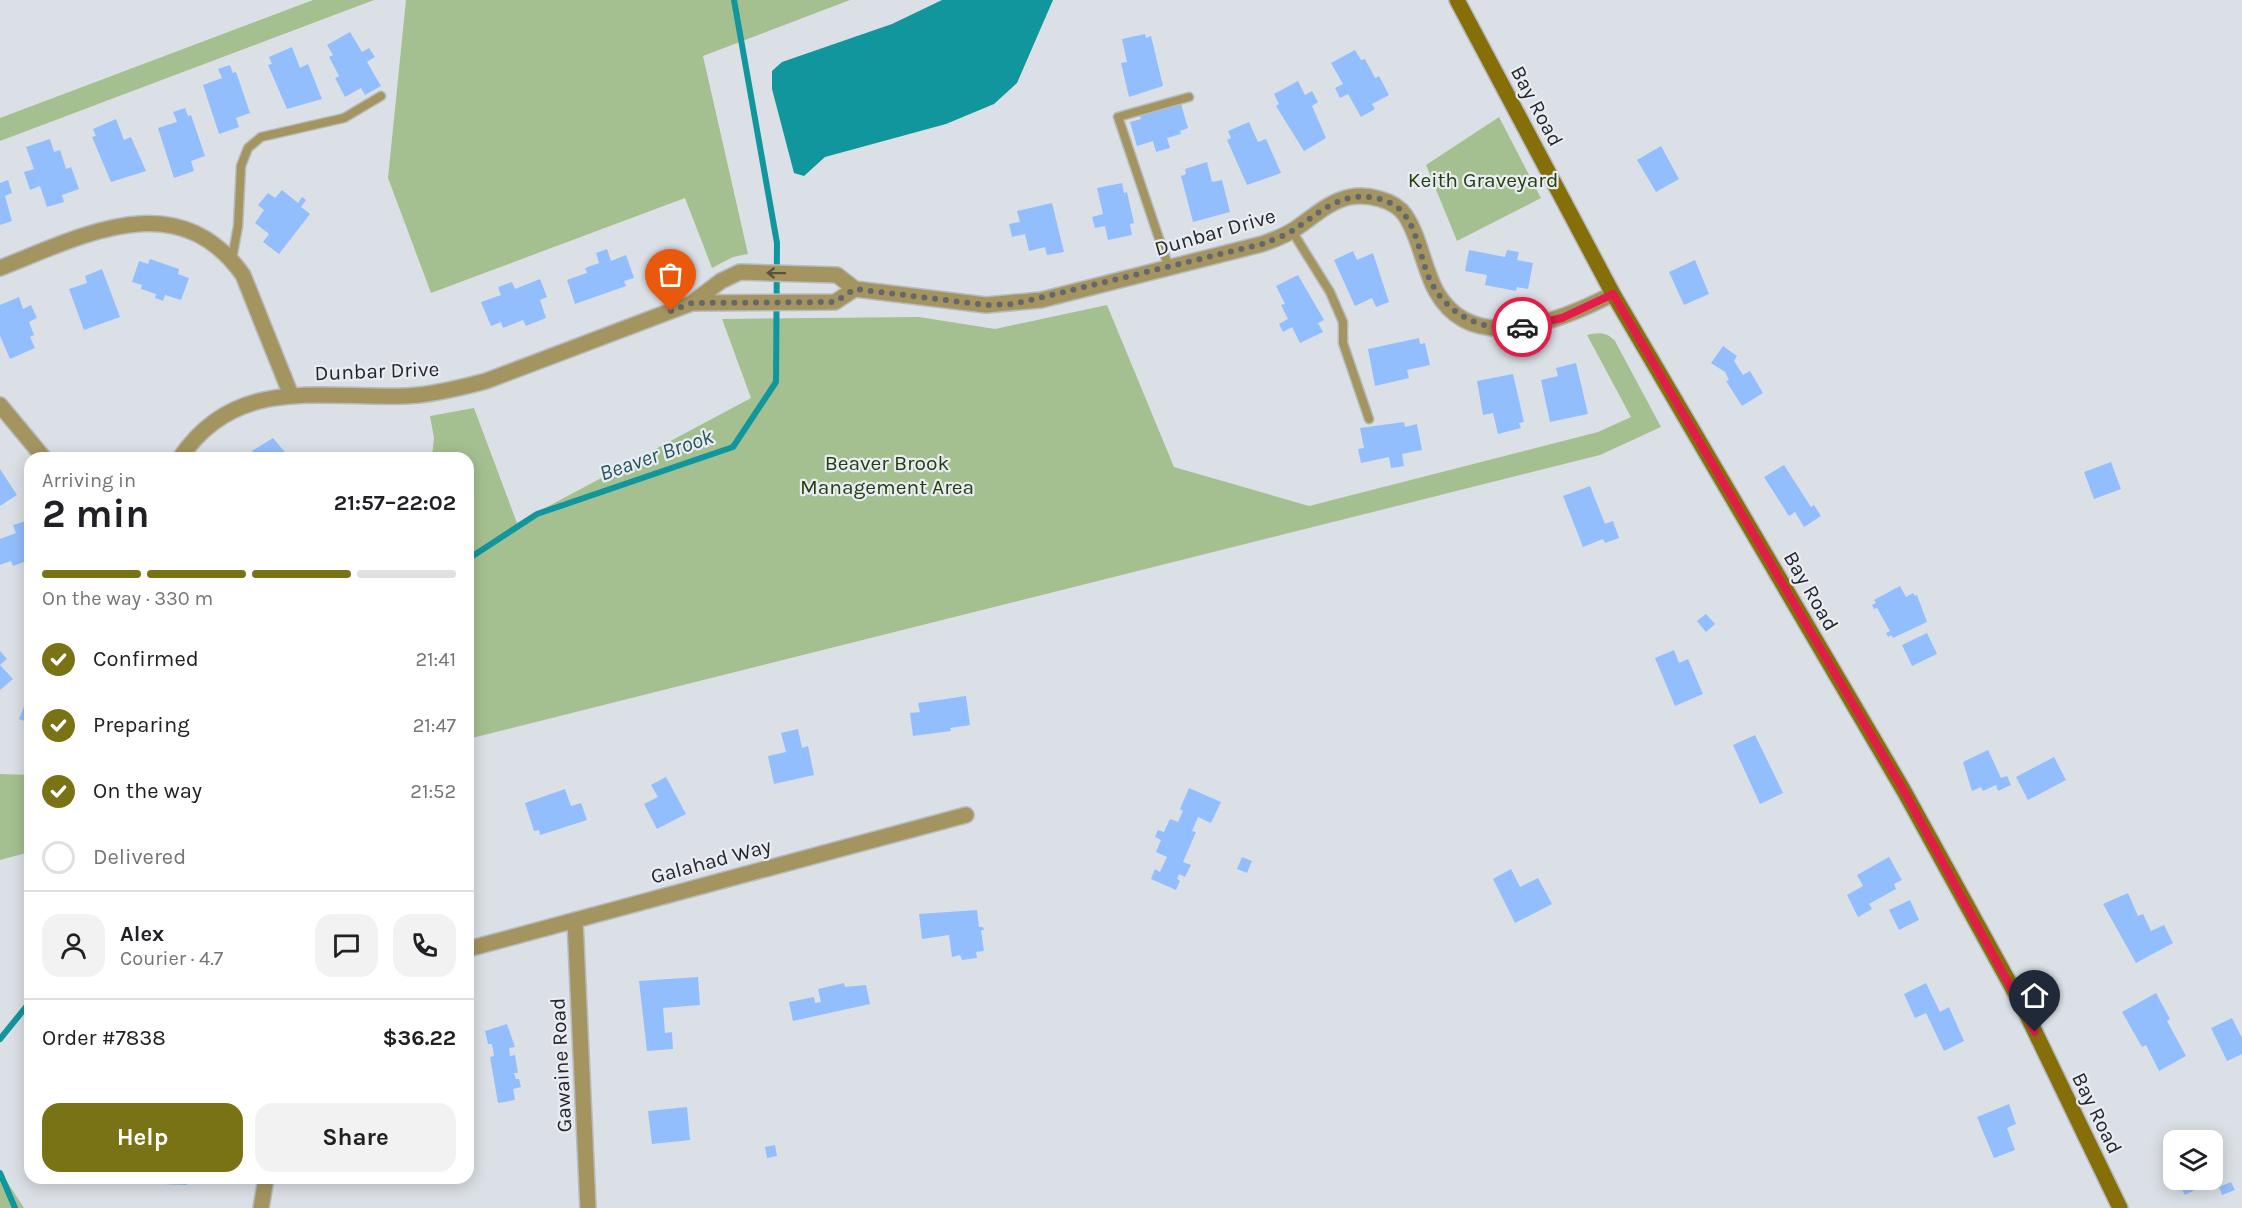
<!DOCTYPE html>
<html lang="en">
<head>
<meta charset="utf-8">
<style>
	:root { --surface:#fff; --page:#f2f2f2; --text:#202124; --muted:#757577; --line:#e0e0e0; --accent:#7a7316 }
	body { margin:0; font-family:Karla,sans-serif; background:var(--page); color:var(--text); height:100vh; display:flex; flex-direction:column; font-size:22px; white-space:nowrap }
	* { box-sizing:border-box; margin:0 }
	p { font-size:20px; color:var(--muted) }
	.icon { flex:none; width:33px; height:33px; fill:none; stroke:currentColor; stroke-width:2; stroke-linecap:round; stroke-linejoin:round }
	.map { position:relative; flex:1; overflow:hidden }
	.panel { position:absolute; left:24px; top:452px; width:450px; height:732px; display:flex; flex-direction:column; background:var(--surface); border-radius:18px; box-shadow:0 3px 15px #0003 }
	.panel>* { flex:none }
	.tools { position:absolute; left:2163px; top:1130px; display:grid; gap:12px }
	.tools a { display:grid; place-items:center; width:60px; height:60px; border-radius:12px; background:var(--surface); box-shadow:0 3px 15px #0003; font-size:30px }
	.pin { position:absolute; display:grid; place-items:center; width:51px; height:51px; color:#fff; margin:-62px -26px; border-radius:50% 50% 50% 0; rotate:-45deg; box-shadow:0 0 6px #0007 }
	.pin .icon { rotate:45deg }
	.courier { position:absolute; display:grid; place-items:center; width:60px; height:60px; margin:-30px; border:4px solid #e11d48; border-radius:50%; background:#fff; color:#222; box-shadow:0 2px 8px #0007 }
	.head em { font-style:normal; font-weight:700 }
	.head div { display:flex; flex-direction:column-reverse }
	.head { display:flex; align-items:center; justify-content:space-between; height:102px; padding:0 18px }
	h1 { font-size:39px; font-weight:700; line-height:45px }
	.bar { display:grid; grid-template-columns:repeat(4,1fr); gap:9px 6px; align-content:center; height:72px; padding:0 18px }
	.bar i { height:8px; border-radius:4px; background:var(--line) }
	.bar .current { background:var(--accent) }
	.bar p { grid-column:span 4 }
	.line { display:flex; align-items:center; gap:15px; padding:0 18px; border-top:2px solid var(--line) }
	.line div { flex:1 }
	.round { display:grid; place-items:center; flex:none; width:63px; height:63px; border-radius:18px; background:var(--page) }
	ol { padding:0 18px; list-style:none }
	li { display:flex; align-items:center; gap:18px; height:66px }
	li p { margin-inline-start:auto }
	li .icon { padding:6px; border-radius:50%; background:var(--accent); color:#fff; stroke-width:4 }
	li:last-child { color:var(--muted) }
	li i { width:33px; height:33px; border:3px solid var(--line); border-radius:50% }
	.action { display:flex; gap:12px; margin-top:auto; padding:12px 18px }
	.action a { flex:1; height:69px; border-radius:18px; background:var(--accent); color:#fff; font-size:24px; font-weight:700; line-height:69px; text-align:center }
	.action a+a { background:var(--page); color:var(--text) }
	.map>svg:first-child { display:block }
	.green { fill:#a4c090 }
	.water { fill:#10969c }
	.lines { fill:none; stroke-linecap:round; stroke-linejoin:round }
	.stream { stroke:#10969c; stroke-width:6 }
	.building { fill:#93befd }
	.service-casing { stroke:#b7bbc0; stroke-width:11 }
	.minor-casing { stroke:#b7bbc0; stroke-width:18 }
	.secondary-casing { stroke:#b7bbc0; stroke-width:18 }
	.service { stroke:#a49560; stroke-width:8 }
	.minor { stroke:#a49560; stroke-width:15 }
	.secondary { stroke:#866f09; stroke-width:15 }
	.oneway { stroke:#58523f }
	.done { stroke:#65676b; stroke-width:6; stroke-dasharray:0 10.8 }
	.route { stroke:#e11d48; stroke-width:8 }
	.labels { text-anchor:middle; stroke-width:4.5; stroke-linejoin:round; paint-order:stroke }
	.street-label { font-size:21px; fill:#252629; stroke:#e9edf3 }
	.park-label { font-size:21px; fill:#253e0e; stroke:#e9edf3 }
	.water-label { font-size:22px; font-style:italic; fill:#26575a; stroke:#e9edf3 }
</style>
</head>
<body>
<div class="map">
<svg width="2242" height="1208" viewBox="0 0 2242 1208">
	<rect width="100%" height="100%" fill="#dbe0e6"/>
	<path class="green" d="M 313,0 L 374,0 L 0,141 L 0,118 Z
		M 406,0 L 850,0 L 703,56 L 748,254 L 733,257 L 712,268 L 685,198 L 431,293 L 388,178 Z
		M 1499,117 L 1541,198 L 1457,241 L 1426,165 Z
		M 1107,305 L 1174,467 L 1309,506 L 1598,432 L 1631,417 L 1587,335 C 1599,332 1607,332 1615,341 L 1661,427 L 1600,455 L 468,739 L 468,458 L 432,457 L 434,438 L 430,416 L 474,408 L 517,523 L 751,398 L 722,319 L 919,317 L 995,329 Z
		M 0,774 L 30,775 L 30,852 L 0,860 Z
		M 0,1171 L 24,1208 L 0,1208 Z"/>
	<path class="water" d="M 942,0 L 1053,0 L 1017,83 L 994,104 L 946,124 L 825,157 L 804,176 L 794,173 L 772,89 L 772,71 L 782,62 L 892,24 Z"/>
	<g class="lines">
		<path class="stream" d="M 468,559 L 537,514 L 733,447 L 776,382 L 777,243 L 734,0
			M 0,1039 L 30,1002
			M 0,1173 L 15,1208"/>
	</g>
	<path class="building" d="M 350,32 L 362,52 L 369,48 L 375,57 L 367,62 L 381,86 L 365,95 L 361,88 L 345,97 L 335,78 L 339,76 L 329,57 L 333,55 L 327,45 Z
		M 1145,34 L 1146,38 L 1151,36 L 1163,86 L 1129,97 L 1121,63 L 1127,62 L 1122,39 Z
		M 292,47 L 300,68 L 308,64 L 322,99 L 287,109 L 268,65 L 272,64 L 269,57 Z
		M 1355,50 L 1361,60 L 1365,59 L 1375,78 L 1379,76 L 1389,95 L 1372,104 L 1375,109 L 1361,117 L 1348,94 L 1340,98 L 1335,88 L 1343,84 L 1331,63 Z
		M 230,65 L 233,73 L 236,72 L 250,113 L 236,118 L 239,127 L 219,134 L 203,85 L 222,78 L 218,69 Z
		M 1298,81 L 1305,95 L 1312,91 L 1318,102 L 1312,106 L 1326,138 L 1304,151 L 1276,106 L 1279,104 L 1274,94 Z
		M 1171,104 L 1172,107 L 1181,104 L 1188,128 L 1180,131 L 1181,134 L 1167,138 L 1170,148 L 1156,152 L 1153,141 L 1137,146 L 1130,122 L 1141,119 L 1139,114 Z
		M 185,108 L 188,116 L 191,115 L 205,156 L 191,161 L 194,171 L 174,178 L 158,128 L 177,122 L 173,112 Z
		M 116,119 L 124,140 L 131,137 L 146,171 L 111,182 L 92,137 L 96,136 L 93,129 Z
		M 1249,122 L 1258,142 L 1266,139 L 1281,173 L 1247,185 L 1227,140 L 1231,138 L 1228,131 Z
		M 50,139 L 54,152 L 60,150 L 66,169 L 71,167 L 79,189 L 62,195 L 64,202 L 47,207 L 40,186 L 30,190 L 24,172 L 34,169 L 26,147 Z
		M 1661,146 L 1679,179 L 1656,192 L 1637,160 Z
		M 1207,162 L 1212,182 L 1222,180 L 1230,212 L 1193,222 L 1181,176 L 1186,174 L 1185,169 Z
		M 8,180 L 12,193 L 5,196 L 12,221 L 0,225 L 0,183 Z
		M 1122,183 L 1124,193 L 1127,192 L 1134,223 L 1130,224 L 1132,235 L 1108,240 L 1105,226 L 1095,228 L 1092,217 L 1103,214 L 1097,188 Z
		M 282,190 L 298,203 L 302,197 L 306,200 L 301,207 L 310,214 L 279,254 L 263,242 L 269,234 L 255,223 L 264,210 L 258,205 L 268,193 L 275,198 Z
		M 1052,203 L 1064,252 L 1047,255 L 1045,247 L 1029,251 L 1025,234 L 1012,237 L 1009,224 L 1020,222 L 1017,211 Z
		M 607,249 L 611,261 L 626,255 L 634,278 L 624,281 L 626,286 L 575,304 L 567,280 L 587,273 L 585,268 L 599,263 L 596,253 Z
		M 1469,250 L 1505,257 L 1507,250 L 1519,252 L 1517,260 L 1533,263 L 1528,289 L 1517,287 L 1516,291 L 1485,285 L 1487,275 L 1465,271 Z
		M 1353,251 L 1357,260 L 1373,253 L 1389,302 L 1376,307 L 1372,298 L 1355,306 L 1334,260 Z
		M 150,259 L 179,269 L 178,274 L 189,278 L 181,300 L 165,295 L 163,301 L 155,298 L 156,294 L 141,289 L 142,285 L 132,282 L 139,261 L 148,264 Z
		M 1695,260 L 1709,294 L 1684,305 L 1669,272 Z
		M 102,269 L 120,317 L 84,330 L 69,289 L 87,283 L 85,276 Z
		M 1298,275 L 1324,320 L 1318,323 L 1323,332 L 1300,343 L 1292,327 L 1283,332 L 1279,324 L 1288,319 L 1281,305 L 1285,304 L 1276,286 Z
		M 540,279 L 547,297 L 540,300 L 546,318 L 526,326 L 523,320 L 503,328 L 501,322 L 491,326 L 481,302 L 501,295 L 498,287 L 512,282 L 515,289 Z
		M 19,297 L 23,309 L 31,305 L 37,318 L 29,322 L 34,335 L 30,337 L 35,348 L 10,359 L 0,336 L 0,305 Z
		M 1419,338 L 1420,344 L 1425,343 L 1430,365 L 1407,370 L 1409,378 L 1375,386 L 1368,349 Z
		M 1723,346 L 1737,356 L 1734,361 L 1743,375 L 1750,371 L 1763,393 L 1742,406 L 1726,381 L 1729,380 L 1725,372 L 1711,363 Z
		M 1576,363 L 1588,414 L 1550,422 L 1541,380 L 1558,376 L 1556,368 Z
		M 1513,374 L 1524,422 L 1519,423 L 1521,428 L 1498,434 L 1493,413 L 1483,415 L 1477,381 Z
		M 1404,422 L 1405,427 L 1417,424 L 1422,450 L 1402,454 L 1404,466 L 1391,468 L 1389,457 L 1361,463 L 1358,449 L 1364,448 L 1360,428 Z
		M 273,438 L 290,458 L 257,458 L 252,451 Z
		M 2111,462 L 2121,489 L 2094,499 L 2084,472 Z
		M 1784,465 L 1811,507 L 1814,505 L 1821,516 L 1804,527 L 1795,512 L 1789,516 L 1764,477 Z
		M 0,469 L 17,495 L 0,506 Z
		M 1590,486 L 1605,524 L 1613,521 L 1619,538 L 1605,543 L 1603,539 L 1583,547 L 1563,496 Z
		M 26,521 L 30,527 L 30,560 L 13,566 L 11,561 L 0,565 L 0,539 L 16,533 L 13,525 Z
		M 1900,586 L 1906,597 L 1913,593 L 1915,596 L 1917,595 L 1927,622 L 1893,638 L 1891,635 L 1888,637 L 1886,633 L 1890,631 L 1877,608 L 1874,609 L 1872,605 L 1876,603 L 1874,600 Z
		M 1706,614 L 1715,624 L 1706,632 L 1697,621 Z
		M 1927,633 L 1937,654 L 1912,666 L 1902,645 Z
		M 1674,650 L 1679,663 L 1688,659 L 1703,694 L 1675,706 L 1655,658 Z
		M 0,651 L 7,659 L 0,665 L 13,679 L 0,690 Z
		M 966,696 L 970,725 L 950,728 L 951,731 L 913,736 L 910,713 L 920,712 L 918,703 Z
		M 28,697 L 30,698 L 30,723 L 19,719 Z
		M 798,729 L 802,748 L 808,746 L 814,775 L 774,784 L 768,756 L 786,752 L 781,733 Z
		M 1755,735 L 1783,793 L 1760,804 L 1733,745 Z
		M 1988,750 L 2001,778 L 2007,776 L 2011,785 L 1998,791 L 1996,785 L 1983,791 L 1981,787 L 1972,791 L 1963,762 Z
		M 2054,757 L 2066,780 L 2028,800 L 2016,777 Z
		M 666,777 L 686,814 L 657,829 L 644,804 L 658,797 L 651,785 Z
		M 1189,788 L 1221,802 L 1211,823 L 1198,817 L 1192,831 L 1196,832 L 1183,862 L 1191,865 L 1185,877 L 1179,874 L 1177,879 L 1180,881 L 1176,890 L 1151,879 L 1155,869 L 1160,872 L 1167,857 L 1156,852 L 1161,840 L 1155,837 L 1158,830 L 1164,832 L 1170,819 L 1178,822 L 1183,811 L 1180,809 Z
		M 565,789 L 571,806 L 581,803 L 587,820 L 540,835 L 539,830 L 534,831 L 525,803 Z
		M 1242,857 L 1252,861 L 1247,873 L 1237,869 Z
		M 1889,857 L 1902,880 L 1894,884 L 1896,889 L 1869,904 L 1872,909 L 1858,917 L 1847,895 L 1863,886 L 1857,875 Z
		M 1511,869 L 1520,887 L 1538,878 L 1552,904 L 1515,923 L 1493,879 Z
		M 2128,893 L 2138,916 L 2143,914 L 2151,931 L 2164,925 L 2173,943 L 2136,963 L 2103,904 Z
		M 1910,900 L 1919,920 L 1899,930 L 1889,910 Z
		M 977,910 L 979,927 L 983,927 L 984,930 L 981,930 L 984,951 L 976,952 L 977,958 L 962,960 L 960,955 L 952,957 L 949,935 L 922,939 L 919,914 Z
		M 698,977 L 700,1005 L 663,1008 L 665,1033 L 672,1032 L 673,1049 L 647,1051 L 639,981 Z
		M 844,983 L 845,987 L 866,985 L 870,1004 L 793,1021 L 789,1002 L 814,997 L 815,1003 L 821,1002 L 818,989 Z
		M 1926,983 L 1940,1012 L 1949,1007 L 1964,1041 L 1944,1051 L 1926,1013 L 1915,1018 L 1904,994 Z
		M 2156,993 L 2170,1019 L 2167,1021 L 2186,1056 L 2159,1071 L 2146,1045 L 2142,1047 L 2122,1012 Z
		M 2232,1018 L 2242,1038 L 2242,1054 L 2227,1061 L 2211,1028 Z
		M 507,1024 L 515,1047 L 509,1048 L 510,1056 L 515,1055 L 518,1073 L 514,1073 L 516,1079 L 519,1079 L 521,1087 L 513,1089 L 515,1100 L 498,1103 L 490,1057 L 494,1056 L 492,1044 L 488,1044 L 485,1031 Z
		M 2009,1104 L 2016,1124 L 2007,1128 L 2015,1150 L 1994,1158 L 1977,1117 Z
		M 687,1107 L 690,1140 L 652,1144 L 648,1111 Z
		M 775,1145 L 777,1156 L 767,1158 L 765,1147 Z
		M 163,1178 L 187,1178 L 187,1185 L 163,1184 Z
		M 2176,1179 L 2216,1179 L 2185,1195 Z
		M 2231,1182 L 2235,1190 L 2222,1195 L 2219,1187 Z"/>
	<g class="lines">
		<g class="service-casing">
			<path id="service" d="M 1292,231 L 1330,292 L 1343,322 L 1343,343 L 1369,419
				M 232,259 L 238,226 L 241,166 L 248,148 L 261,137 L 344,118 L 381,96
				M 1169,268 L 1118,117 L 1189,97"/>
		</g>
		<g class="minor-casing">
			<path id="minor" d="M 0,268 C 82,236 178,183 243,275 L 291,395
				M 692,303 L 835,302 L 855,289
				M 0,405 L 44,458
				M 180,458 C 236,375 319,399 405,396 C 432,395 460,388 486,381 L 692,303 L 721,281 L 740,272 L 837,275 L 855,289 L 986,305 L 1041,300 L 1262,244 C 1273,240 1285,236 1295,229 C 1312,218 1329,201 1350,197 C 1367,194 1394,199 1405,215 C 1420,237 1423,267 1436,291 C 1473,358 1562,320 1613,294
				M 575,920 L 588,1208
				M 468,949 L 966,815
				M 261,1208 L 266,1178"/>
		</g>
		<g class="secondary-casing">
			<path id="secondary" d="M 1457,0 L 1613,294 L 1904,791 L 2025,1011 L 2120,1208"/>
		</g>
		<use href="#service" class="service"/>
		<use href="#minor" class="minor"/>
		<use href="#secondary" class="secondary"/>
	</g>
	<defs><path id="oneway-shaft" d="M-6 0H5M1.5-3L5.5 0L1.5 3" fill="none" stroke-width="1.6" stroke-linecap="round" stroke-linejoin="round" transform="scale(1.5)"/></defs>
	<use class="oneway" href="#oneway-shaft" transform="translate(776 273) rotate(-179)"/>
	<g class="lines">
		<path class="done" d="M 671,311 L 692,303 L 835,302 L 855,289 L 986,305 L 1014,304 L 1262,244 C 1272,240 1285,236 1295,229 C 1312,218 1329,202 1350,198 C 1367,194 1393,199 1404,214 C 1417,231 1420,254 1427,273 C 1442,313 1481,333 1522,327"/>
		<path class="route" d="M 1522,327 L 1562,318 L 1613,294 L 1904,791 L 2035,1032"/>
	</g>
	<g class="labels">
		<g class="street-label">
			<text transform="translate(1537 106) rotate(62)" y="7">Bay Road</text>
			<text transform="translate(1215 232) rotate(-16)" y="7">Dunbar Drive</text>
			<text transform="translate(377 371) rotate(-2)" y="7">Dunbar Drive</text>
			<text transform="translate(1811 591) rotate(60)" y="7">Bay Road</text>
			<text transform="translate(711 861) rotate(-15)" y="7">Galahad Way</text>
			<text transform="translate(561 1065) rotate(-93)" y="7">Gawaine Road</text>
			<text transform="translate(2097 1113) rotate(64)" y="7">Bay Road</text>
		</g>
		<g class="park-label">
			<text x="1483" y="187">Keith Graveyard</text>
			<text x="887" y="470">Beaver Brook<tspan x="887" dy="24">Management Area</tspan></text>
		</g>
		<g class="water-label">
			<text transform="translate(656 454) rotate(-19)" y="8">Beaver Brook</text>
		</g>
	</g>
</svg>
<div class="tools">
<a><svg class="icon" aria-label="layers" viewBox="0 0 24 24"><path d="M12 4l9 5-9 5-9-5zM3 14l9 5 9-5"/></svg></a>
</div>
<div class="pin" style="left:671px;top:311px;background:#ea580c"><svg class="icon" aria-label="bag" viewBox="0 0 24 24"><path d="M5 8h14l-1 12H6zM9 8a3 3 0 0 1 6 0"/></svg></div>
<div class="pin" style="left:2035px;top:1032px;background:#1f2937"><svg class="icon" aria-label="home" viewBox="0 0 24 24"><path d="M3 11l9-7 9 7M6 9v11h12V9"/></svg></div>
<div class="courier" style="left:1522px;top:327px"><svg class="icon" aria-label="car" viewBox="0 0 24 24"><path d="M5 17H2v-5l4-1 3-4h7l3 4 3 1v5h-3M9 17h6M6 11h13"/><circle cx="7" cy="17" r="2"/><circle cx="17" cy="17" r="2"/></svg></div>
<section class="panel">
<div class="head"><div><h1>2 min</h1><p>Arriving in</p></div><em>21:57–22:02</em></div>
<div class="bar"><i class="current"></i><i class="current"></i><i class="current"></i><i></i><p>On the way · 330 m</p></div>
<ol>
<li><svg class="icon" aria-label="check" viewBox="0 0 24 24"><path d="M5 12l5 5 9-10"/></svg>Confirmed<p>21:41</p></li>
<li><svg class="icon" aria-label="check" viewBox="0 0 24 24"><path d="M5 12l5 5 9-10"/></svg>Preparing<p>21:47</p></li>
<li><svg class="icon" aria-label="check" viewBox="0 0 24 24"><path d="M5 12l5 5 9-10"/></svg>On the way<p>21:52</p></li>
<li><i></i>Delivered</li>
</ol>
<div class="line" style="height:108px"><a class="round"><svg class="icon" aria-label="person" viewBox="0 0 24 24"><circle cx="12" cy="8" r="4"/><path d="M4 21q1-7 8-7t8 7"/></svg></a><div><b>Alex</b><p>Courier · 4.7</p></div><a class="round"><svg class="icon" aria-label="chat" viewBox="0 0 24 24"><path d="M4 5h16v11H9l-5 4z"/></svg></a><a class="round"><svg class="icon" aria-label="phone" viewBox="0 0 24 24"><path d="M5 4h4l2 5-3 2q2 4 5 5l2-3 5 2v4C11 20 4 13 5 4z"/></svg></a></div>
<div class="line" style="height:78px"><div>Order #7838</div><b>$36.22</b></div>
<div class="action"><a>Help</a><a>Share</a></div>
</section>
</div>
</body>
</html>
